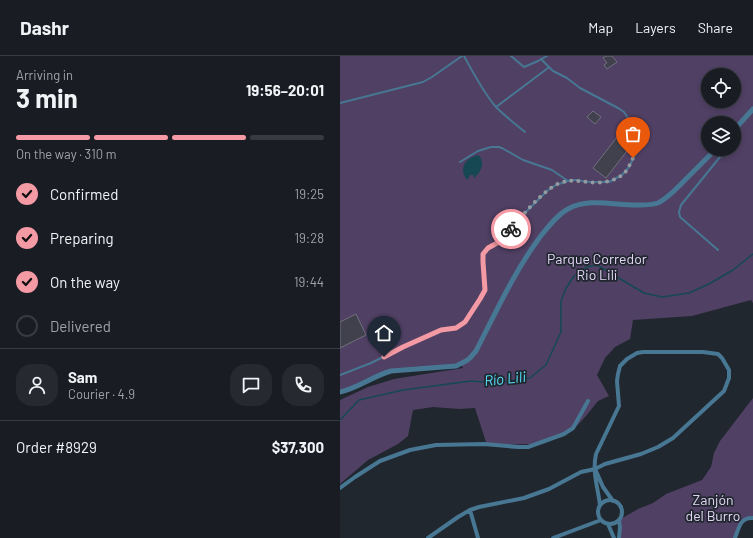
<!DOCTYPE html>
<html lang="en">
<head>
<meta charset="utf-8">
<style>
	:root { --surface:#191d23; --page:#262a30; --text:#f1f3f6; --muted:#9fa2a6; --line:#373b41; --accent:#f49aa4 }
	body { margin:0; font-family:Barlow,sans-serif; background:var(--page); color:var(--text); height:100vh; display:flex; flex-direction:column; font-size:15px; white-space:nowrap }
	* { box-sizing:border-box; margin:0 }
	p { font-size:13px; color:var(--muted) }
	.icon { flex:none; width:22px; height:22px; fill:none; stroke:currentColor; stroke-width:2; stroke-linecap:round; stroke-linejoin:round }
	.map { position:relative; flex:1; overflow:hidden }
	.side { display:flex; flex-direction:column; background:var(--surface); width:340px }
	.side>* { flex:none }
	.tools { position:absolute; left:361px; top:12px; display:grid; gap:8px }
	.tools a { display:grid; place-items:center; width:40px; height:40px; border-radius:50%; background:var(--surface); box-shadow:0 2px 6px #0003,0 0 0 1px var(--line); font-size:20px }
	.pin { position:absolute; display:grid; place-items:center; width:34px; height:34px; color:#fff; margin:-41px -17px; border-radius:50% 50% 50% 0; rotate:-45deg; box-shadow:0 0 4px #0007 }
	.pin .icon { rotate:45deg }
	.courier { position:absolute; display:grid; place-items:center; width:40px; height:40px; margin:-20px; border:3px solid #f49aa4; border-radius:50%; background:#fff; color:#222; box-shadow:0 1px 5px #0007 }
	.overview em { font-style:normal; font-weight:700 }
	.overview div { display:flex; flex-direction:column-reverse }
	.overview { display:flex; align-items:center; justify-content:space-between; height:68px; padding:0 16px }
	h1 { font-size:26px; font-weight:700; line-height:30px }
	.bar { display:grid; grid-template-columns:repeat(4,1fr); gap:6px 4px; align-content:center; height:48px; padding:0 16px }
	.bar i { height:5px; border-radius:3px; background:var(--line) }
	.bar .selected { background:var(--accent) }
	.bar p { grid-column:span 4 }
	.line { display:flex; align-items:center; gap:10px; padding:0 16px; border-top:1px solid var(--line) }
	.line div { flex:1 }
	.round { display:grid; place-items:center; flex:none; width:42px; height:42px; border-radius:16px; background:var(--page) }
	ol { padding:0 16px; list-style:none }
	li { display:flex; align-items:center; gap:12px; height:44px }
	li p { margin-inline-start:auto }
	li .icon { padding:4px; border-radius:50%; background:var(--accent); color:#111; stroke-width:4 }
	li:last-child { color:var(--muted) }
	li i { width:22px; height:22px; border:2px solid var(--line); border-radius:50% }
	header { display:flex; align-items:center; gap:24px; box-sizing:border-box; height:56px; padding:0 20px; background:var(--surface); border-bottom:1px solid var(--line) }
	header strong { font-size:19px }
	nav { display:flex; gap:22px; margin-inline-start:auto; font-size:14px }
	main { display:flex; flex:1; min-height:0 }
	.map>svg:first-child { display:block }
	.green { fill:#504064; fill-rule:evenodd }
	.water { fill:#154853 }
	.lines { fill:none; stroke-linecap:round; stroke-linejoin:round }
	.stream { stroke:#154853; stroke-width:1.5 }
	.building { fill:#40414c; stroke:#70717d }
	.service { stroke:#477793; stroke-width:2 }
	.minor { stroke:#477793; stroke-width:4 }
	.tertiary { stroke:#477793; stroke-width:5 }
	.done { stroke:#959aa1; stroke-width:4; stroke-dasharray:0 7.2 }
	.route { stroke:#f49aa4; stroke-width:5 }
	.labels { text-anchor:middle; stroke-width:3.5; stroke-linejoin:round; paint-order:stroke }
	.park-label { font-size:14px; fill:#e4d5f7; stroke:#21272f }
	.water-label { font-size:15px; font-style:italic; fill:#56dffb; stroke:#21272f }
</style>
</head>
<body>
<header>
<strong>Dashr</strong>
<nav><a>Map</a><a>Layers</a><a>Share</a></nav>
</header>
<main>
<section class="side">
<div class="overview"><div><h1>3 min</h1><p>Arriving in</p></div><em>19:56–20:01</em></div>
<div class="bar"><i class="selected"></i><i class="selected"></i><i class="selected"></i><i></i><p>On the way · 310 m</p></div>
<ol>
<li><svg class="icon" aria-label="check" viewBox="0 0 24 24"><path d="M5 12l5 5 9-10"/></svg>Confirmed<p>19:25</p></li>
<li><svg class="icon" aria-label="check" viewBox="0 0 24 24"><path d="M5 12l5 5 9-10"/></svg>Preparing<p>19:28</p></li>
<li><svg class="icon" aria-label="check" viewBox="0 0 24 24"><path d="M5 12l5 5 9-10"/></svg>On the way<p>19:44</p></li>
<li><i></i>Delivered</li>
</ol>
<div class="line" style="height:72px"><a class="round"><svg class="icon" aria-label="person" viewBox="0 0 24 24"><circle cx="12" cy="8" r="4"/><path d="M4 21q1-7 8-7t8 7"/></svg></a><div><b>Sam</b><p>Courier · 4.9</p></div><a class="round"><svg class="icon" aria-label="chat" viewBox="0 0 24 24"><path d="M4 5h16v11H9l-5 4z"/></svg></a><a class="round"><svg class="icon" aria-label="phone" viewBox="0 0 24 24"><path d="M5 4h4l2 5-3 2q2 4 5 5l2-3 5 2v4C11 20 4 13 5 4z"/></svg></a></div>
<div class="line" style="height:52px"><div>Order #8929</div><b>$37,300</b></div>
</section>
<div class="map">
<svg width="413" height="482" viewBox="0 0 413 482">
	<rect width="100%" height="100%" fill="#21272f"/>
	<path class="green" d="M 0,0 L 413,0 L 413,247 L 411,244 L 352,260 L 293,264 L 290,283 L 275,291 L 265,302 L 257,319 L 269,340 L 258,345 L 246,360 L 232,375 L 195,388 L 147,389 L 135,352 L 119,353 L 93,351 L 73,354 L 68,380 L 58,388 L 28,404 L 0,428 L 0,344 L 28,331 L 54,323 L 123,312 L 121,308 L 59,314 L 0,336 ZM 368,19 L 394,19 L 394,45 L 368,45 ZM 368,67 L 394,67 L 394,93 L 368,93 Z
		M 413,342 L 413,462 L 401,467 L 395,482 L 279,482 L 279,464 L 298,453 L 313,447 L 326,438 L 362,424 L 371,411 L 374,397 L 380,385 Z"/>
	<path class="water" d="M 138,99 C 146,105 141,117 134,122 L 133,119 L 131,119 L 129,120 L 129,123 L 127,123 C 121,118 122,108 129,103 C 131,101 135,100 138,99 Z"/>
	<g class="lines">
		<path class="stream" d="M 0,364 L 19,344 L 63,334 L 131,325 L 156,327 L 190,322 L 206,309 L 221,276 L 221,245 L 226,232 L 234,220 L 246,211 L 257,209 L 304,237 L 322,241 L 349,237 L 369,228 L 393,214 L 413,198"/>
	</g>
	<path class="building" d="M 266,0 L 272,0 L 277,6 L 267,13 L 264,9 L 267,7 L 263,2 Z
		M 253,55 L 261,61 L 255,68 L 247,61 Z
		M 281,76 L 294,86 L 266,122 L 253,112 Z
		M 16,258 L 26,279 L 0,292 L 0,266 Z"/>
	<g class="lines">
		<path class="service" d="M 124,0 C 134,18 143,36 156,51 C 165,60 175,68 185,76
			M 171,0 L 184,11 L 198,5 L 207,0
			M 0,47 L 83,26 L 92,21 L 122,0
			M 156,51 L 208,12
			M 120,106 L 138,95 L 151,91 L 159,91 L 162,92 L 183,104 L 212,114 L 228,125
			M 378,194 L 340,161 L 339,156 L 341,149 L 380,101 L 385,93
			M 0,319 L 31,307 L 63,291 L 101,274 L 116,272 L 121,270 L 125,266 L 140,243 L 145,234 L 145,228 L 143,206 L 143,198 L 148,192 L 159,186 L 168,177 L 183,159 L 207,135 L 216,129 L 231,124 L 236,124 L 249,126 L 269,126 L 282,119 L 289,111 L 298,93 L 299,87 L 295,73 L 284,56 L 278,52 L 240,32 L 227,22 L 213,15 L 201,3"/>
		<path class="minor" d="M 256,415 L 263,431 L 273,445
			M 0,432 L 15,421 L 40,405 L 70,394 L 96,389 L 144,388 L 178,391 L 188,391 L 224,378 L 233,372 L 248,345
			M258 456a12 12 0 1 1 24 0a12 12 0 1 1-24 0Z
			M 130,454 L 138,482
			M 279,464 L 280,471 L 279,482
			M 268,468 L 274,482
			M 88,482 L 118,461 L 130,454 L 139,451 L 184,442 L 209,433 L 241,416 L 255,413 L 265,408 L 301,398 L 318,391 L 333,382 L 384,335 L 389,322 L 389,314 L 382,302 L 378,298 L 363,296 L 303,296 L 297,297 L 287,303 L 280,310 L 278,318 L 277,325 L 279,350 L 256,398 C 252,416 258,432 260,449
			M 213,482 L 261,464
			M 395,482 C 399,472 400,461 413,462"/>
		<path class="tertiary" d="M 394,74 L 413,53
			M 0,336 C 18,332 33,320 51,315 L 116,310 L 126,305 L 130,302 L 136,295 C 156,256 174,216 200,181 C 208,171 217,159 228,153 C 249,141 277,150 300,149 C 306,149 312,149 318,147 C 328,142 336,133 344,125 C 354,115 365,104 376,93"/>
	</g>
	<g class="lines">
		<path class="done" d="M 171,173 C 182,160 204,133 220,127 C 231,123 236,125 247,126 C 260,128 277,126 286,115 C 289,111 291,106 293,102"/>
		<path class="route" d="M 44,301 L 63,291 L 101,274 L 116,272 L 125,266 L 140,243 L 145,234 L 143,206 L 143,198 L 148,192 L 159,186 L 171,173"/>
	</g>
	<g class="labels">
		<g class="park-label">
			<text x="257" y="208">Parque Corredor<tspan x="257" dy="16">Rio Lili</tspan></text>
			<text x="373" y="449">Zanjón<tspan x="373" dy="16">del Burro</tspan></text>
		</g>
		<g class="water-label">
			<text transform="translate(165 323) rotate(-6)" y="5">Río Lili</text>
		</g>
	</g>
</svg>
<div class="tools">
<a><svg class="icon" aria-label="locate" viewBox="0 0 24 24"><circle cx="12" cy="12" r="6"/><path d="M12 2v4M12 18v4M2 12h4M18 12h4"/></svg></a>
<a><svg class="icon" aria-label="layers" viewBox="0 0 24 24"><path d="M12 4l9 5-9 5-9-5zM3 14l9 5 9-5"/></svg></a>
</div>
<div class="pin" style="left:293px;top:102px;background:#ea580c"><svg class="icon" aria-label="bag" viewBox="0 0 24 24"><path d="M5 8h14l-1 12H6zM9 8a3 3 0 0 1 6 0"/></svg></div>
<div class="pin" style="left:44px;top:301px;background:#1f2937"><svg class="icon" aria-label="home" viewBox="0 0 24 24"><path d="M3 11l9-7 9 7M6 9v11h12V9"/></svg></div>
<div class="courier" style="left:171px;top:173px"><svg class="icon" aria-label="bike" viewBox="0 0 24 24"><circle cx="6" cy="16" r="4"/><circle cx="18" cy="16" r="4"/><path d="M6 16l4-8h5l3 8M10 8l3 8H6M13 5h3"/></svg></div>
</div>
</main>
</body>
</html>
